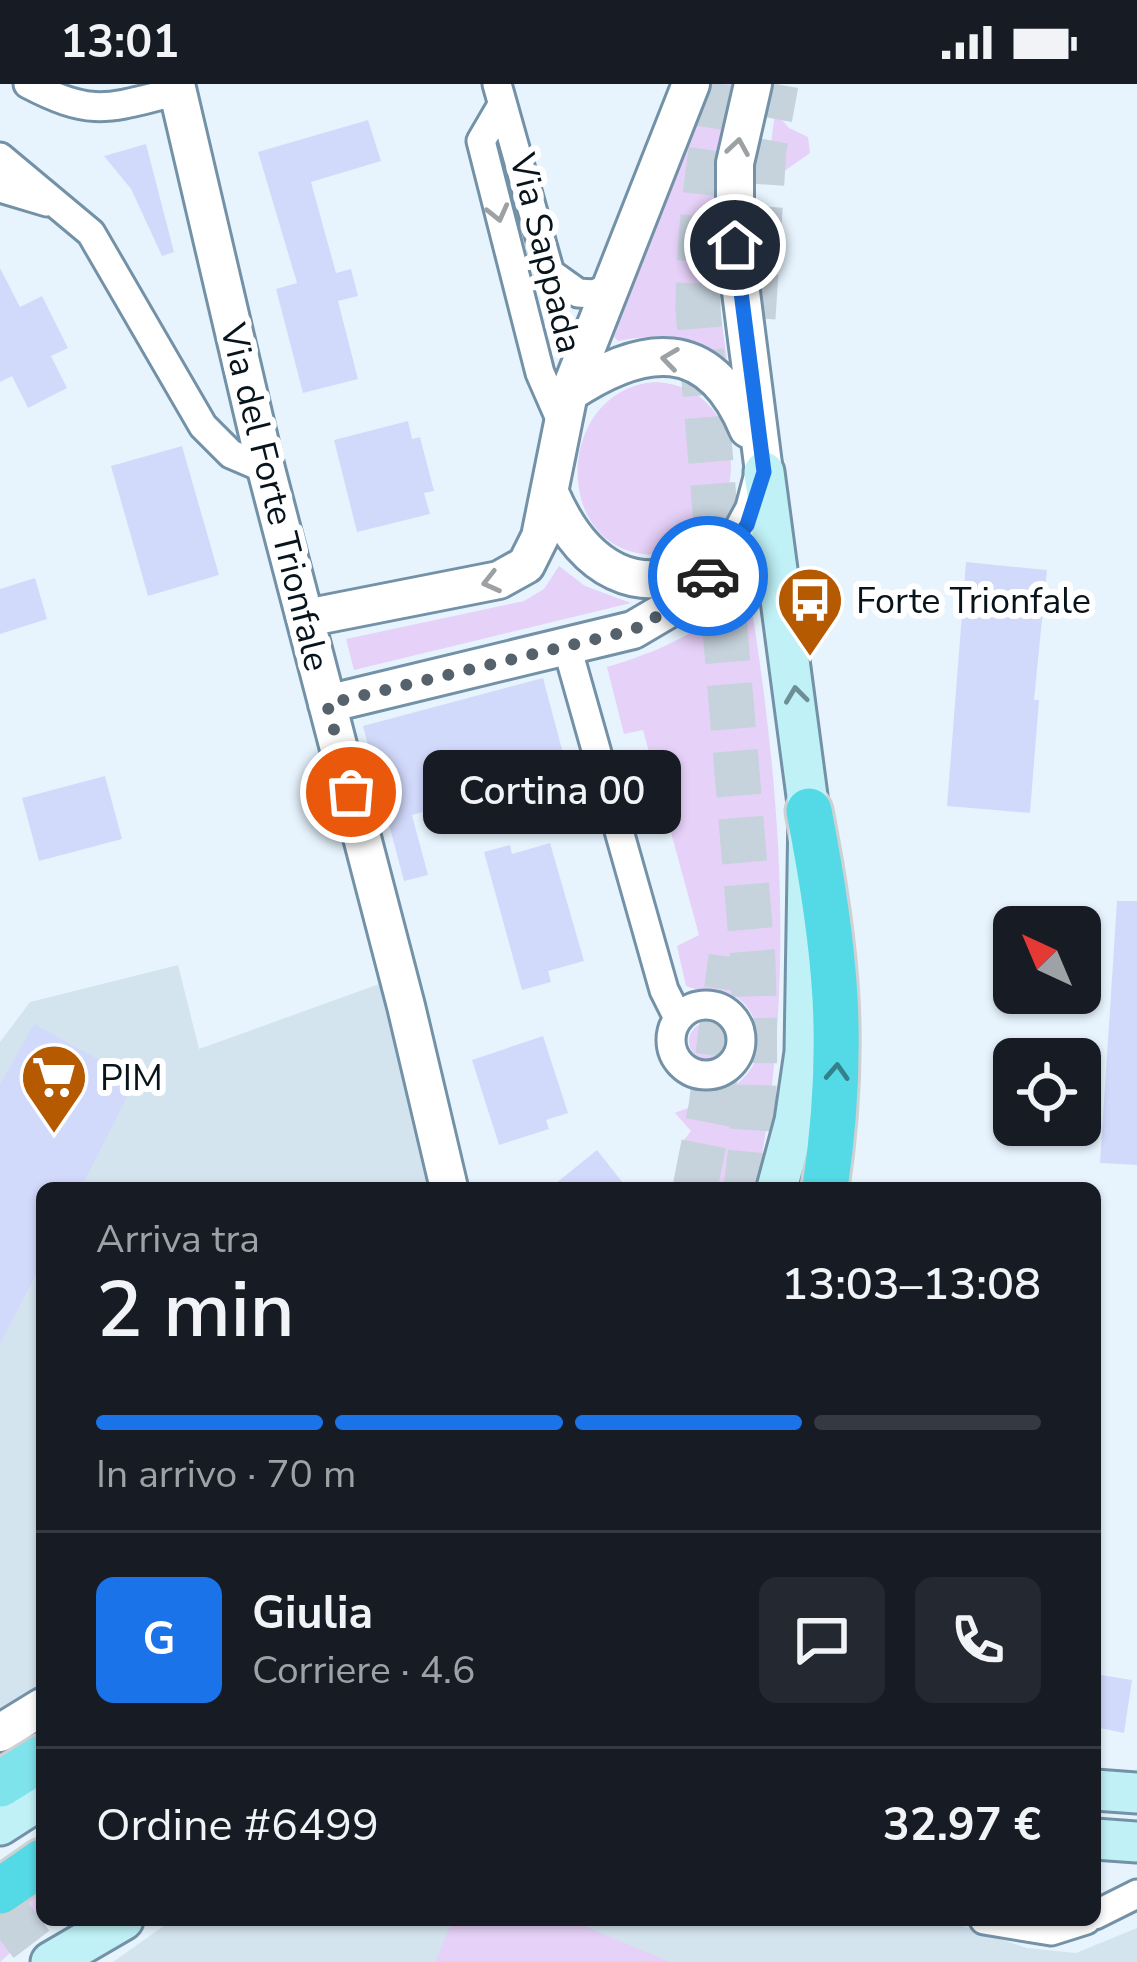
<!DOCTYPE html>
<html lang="it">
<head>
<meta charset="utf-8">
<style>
	:root { --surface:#171b24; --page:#242831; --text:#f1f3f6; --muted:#9ea1a6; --line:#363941; --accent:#1a73e8 }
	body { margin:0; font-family:"Nunito Sans",sans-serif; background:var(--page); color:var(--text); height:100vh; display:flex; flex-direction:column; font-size:45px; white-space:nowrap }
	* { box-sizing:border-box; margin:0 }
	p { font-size:39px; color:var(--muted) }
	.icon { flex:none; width:66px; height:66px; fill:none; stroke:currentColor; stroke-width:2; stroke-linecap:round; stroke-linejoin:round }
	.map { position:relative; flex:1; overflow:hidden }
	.details { position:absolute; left:36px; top:1098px; width:1065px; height:744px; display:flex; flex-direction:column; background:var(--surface); border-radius:18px; box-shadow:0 3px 9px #0004 }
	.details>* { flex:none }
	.needle { width:78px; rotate:316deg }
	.buttons { position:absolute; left:993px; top:822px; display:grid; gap:24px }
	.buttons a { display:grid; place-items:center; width:108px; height:108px; border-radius:18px; background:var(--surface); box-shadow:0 3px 9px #0004; font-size:60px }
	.pin { position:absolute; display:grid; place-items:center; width:102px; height:102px; color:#fff; margin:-51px; border:6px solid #fff; border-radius:50%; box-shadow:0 3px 12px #0007 }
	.courier { position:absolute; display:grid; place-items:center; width:120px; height:120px; margin:-60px; border:9px solid #1a73e8; border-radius:50%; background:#fff; color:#222; box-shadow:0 3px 15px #0007 }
	.bubble { position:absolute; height:84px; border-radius:18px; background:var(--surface); box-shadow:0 3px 9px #0004; font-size:39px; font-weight:600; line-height:84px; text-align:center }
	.headline em { font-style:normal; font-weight:600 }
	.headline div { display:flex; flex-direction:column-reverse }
	.headline { display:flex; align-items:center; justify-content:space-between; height:204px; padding:0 60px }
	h1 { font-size:78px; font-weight:600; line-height:90px }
	.bar { display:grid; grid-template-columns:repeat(4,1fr); gap:18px 12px; align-content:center; height:144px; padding:0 60px }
	.bar i { height:15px; border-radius:9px; background:var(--line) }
	.bar .on { background:var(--accent) }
	.bar p { grid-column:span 4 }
	.line { display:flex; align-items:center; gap:30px; padding:0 60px; border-top:3px solid var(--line) }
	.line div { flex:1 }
	.round { display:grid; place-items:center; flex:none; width:126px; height:126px; border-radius:18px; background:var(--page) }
	.status { display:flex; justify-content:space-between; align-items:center; height:84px; padding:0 60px; background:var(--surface); direction:ltr }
	.status svg { height:33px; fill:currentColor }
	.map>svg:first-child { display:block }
	.built { fill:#d4e4ef }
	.green { fill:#e6d1f8 }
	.building { fill:#d2dafc }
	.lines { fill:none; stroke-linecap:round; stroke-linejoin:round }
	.trunk-tunnel { stroke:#c6d2dc; stroke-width:45; stroke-dasharray:45 22; stroke-linecap:butt }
	.minor-casing { stroke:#7391a7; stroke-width:33 }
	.tertiary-casing { stroke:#7391a7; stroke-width:42 }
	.secondary-casing { stroke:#7391a7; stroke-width:45 }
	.primary-casing { stroke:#ced0d2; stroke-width:51 }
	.trunk-casing { stroke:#ced0d2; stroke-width:51 }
	.minor { stroke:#fff; stroke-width:27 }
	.tertiary { stroke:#fff; stroke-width:36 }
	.secondary { stroke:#bff1f6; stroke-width:39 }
	.primary { stroke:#7fe3ec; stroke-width:45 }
	.trunk { stroke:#54dae6; stroke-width:45 }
	.oneway { stroke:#9ca1a4 }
	.oneway2 { stroke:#6d8e94 }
	.oneway3 { stroke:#32818b }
	.done { stroke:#56626b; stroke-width:12; stroke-dasharray:0 21.6 }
	.route { stroke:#1a73e8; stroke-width:15 }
	.labels { text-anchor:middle; stroke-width:12; stroke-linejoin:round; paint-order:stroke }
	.street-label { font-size:36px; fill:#08141c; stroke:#fff }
	.poi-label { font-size:36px; fill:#08141c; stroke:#fff; text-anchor:start }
</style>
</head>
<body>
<div class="status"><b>13:01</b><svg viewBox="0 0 49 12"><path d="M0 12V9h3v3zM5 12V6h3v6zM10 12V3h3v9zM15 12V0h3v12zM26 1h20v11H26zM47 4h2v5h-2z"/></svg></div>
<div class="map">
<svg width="1137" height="1878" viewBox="0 0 1137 1878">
	<rect width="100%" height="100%" fill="#e7f4fe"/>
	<path class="built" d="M 178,881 L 199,965 L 382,899 L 429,1104 L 42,1104 L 42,1608 L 0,1632 L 0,958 L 30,918 Z
		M 172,1836 L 944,1836 L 1027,1864 L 1076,1869 L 1137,1844 L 1137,1878 L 113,1878 Z"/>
	<path class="green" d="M 710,0 L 732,0 C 709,92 712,181 727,275 C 685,252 665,248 618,257 L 614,253 Z
		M 775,28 L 789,44 L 808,53 L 810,69 L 766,100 Z
		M 656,298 C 768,305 747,483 643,470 C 550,458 558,304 656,298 Z
		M 559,482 L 585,502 L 631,519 L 354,586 L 346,555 L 524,517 L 544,505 Z
		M 747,495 C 781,702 797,897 756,1104 L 673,1104 L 684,1056 L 691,1047 L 675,1029 C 717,1013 771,997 756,940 C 752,928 744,916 732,911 C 717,905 703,909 686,902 L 677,862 L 699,851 L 643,646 L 624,650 L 607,583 C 664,566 713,545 747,495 Z
		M689 957a18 18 0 1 1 36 0a18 18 0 1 1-36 0Z
		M 42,1796 L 42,1836 L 47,1836 L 0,1878 L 0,1824 Z
		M 453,1836 L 570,1836 L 670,1878 L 435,1878 Z"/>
	<path class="building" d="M 368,36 L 381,77 L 311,98 L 336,189 L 351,185 L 358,212 L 338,217 L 358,295 L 303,309 L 276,205 L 297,199 L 258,68 Z
		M 146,60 L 174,168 L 162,172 L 131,105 L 104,72 Z
		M 0,184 L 20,223 L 42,212 L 68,264 L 51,272 L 67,304 L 28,324 L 12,292 L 0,298 Z
		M 408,337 L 412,355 L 420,353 L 434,407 L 424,409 L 430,430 L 357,448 L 334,356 Z
		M 182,362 L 219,491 L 148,512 L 111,382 Z
		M 966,478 L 1047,486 L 1034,616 L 1039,616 L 1030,729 L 947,722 Z
		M 35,494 L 47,535 L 0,550 L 0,505 Z
		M 543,594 L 568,688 L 412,731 L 428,791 L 404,797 L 363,642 Z
		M 105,692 L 122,755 L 39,777 L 22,714 Z
		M 550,759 L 584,877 L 548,887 L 551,898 L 522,906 L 484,768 L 510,761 L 512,770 Z
		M 1117,817 L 1137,817 L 1137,1081 L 1100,1079 Z
		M 34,940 L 136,996 L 81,1104 L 42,1104 L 42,1179 L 0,1260 L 0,1000 Z
		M 543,952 L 568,1029 L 546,1036 L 549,1045 L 499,1061 L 472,976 Z
		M 597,1066 L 627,1104 L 550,1104 Z
		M 1095,1590 L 1132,1596 L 1124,1649 L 1095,1643 Z"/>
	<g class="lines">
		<path class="trunk-tunnel" d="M 722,0 C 708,78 699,146 698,225 L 753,878 C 755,954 757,1028 746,1104
			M 753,234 L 764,65 L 776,0
			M 695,1104 L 711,1023 L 731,873
			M 0,1856 L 42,1824"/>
		<g class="minor-casing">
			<path id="minor" d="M 28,0 C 93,34 109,24 178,7
				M 497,0 L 550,189 L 578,209 L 594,210 L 613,202
				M 502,21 L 481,57 L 540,289 L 561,337
				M 0,73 L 91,149 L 203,342 L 231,370 L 266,385
				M 0,104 L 47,118
				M 567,563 L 664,906 L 678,934
				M671 956a35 35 0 1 1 70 0a35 35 0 1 1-70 0Z
				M 1095,1831 L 1137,1810
				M 984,1836 L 1051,1847 L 1086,1836"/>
		</g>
		<g class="tertiary-casing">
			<path id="tertiary" d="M 176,0 L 266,385 L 406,922 L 449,1104
				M 569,309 C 643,260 709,251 748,345
				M 550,409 C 582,483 637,521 714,476
				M 306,534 L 499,496 L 526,481 L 540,453 L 569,309 L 691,0
				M 327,620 L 633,546 L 684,516 L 741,450 L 754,426 L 764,388 L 735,161 L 735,79 L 753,0
				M 0,1649 L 42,1623"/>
		</g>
		<g class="secondary-casing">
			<path id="secondary" d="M 764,388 L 809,727 L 805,968 L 795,1037 L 777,1104
				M 1095,1706 L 1137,1709
				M 0,1741 L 42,1714
				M 1095,1755 L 1137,1758
				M 51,1878 L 123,1836"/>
		</g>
		<g class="primary-casing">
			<path id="primary" d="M 0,1700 L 42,1674"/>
		</g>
		<g class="trunk-casing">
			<path id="trunk" d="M 809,727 C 836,865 846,963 825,1104
				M 0,1807 L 42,1778"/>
		</g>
		<use href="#minor" class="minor"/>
		<use href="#tertiary" class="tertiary"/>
		<use href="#secondary" class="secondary"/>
		<use href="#primary" class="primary"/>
		<use href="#trunk" class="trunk"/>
	</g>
	<defs><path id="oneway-chevron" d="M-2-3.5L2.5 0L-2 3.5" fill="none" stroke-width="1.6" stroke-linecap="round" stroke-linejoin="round" transform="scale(3)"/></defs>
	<g class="oneway">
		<use href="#oneway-chevron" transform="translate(738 63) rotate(-81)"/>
		<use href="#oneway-chevron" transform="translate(498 129) rotate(76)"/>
		<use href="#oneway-chevron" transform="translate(670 275) rotate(-172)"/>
		<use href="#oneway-chevron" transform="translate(491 498) rotate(166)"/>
	</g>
	<use class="oneway2" href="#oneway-chevron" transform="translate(796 611) rotate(-97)"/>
	<use class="oneway3" href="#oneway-chevron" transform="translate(837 988) rotate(-87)"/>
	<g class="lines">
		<path class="done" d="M 351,708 L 327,620 L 633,546 L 684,517 L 708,492"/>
		<path class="route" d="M 708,492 L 747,441 L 764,388 L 735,161"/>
	</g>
	<defs>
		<g id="bus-pin" transform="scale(3.45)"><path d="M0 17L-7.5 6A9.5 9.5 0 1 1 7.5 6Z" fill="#b65a02" stroke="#fff"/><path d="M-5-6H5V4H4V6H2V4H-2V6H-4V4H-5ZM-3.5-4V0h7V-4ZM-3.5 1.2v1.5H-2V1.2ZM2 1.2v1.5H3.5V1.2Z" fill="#fff"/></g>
		<g id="supermarket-pin" transform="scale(3.45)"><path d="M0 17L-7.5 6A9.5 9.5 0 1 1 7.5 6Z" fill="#b65a02" stroke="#fff"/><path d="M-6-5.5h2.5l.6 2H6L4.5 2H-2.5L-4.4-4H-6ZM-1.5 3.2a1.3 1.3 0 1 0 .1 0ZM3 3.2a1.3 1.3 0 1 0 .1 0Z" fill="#fff"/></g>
	</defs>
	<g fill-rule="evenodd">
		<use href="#bus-pin" x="810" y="516"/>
		<use href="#supermarket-pin" x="54" y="993"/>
	</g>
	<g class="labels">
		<g class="street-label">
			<text transform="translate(547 169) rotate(76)" y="13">Via Sappada</text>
			<text transform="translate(276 413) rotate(76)" y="13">Via del Forte Trionfale</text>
		</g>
		<g class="poi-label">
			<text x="856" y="529">Forte Trionfale</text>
			<text x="100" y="1006">PIM</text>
		</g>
	</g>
</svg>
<div class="buttons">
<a><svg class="needle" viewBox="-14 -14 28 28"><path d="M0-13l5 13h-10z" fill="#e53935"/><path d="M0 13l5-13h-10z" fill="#9ea1a6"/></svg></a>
<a><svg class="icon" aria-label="locate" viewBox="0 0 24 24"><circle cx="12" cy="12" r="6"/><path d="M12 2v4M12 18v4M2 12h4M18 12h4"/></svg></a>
</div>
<div class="pin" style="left:351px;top:708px;background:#ea580c"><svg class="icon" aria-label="bag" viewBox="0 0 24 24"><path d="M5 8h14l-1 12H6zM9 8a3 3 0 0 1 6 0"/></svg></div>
<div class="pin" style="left:735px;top:161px;background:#1f2937"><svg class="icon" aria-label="home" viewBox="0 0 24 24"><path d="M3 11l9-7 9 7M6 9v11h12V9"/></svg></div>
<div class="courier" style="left:708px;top:492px"><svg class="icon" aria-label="car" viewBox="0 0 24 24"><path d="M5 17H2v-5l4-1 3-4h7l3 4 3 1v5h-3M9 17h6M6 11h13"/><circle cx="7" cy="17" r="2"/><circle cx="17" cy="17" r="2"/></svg></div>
<div class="bubble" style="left:423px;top:666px;width:258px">Cortina 00</div>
<section class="details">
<div class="headline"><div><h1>2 min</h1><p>Arriva tra</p></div><em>13:03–13:08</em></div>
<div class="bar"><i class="on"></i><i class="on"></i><i class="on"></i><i></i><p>In arrivo · 70 m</p></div>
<div class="line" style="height:216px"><b class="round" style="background:var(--accent);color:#fff">G</b><div><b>Giulia</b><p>Corriere · 4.6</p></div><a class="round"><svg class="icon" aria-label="chat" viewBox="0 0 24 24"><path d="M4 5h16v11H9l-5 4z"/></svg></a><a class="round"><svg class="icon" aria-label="phone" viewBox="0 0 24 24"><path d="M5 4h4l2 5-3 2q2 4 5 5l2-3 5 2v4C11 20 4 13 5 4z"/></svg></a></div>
<div class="line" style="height:156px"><div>Ordine #6499</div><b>32.97 €</b></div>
</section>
</div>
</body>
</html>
